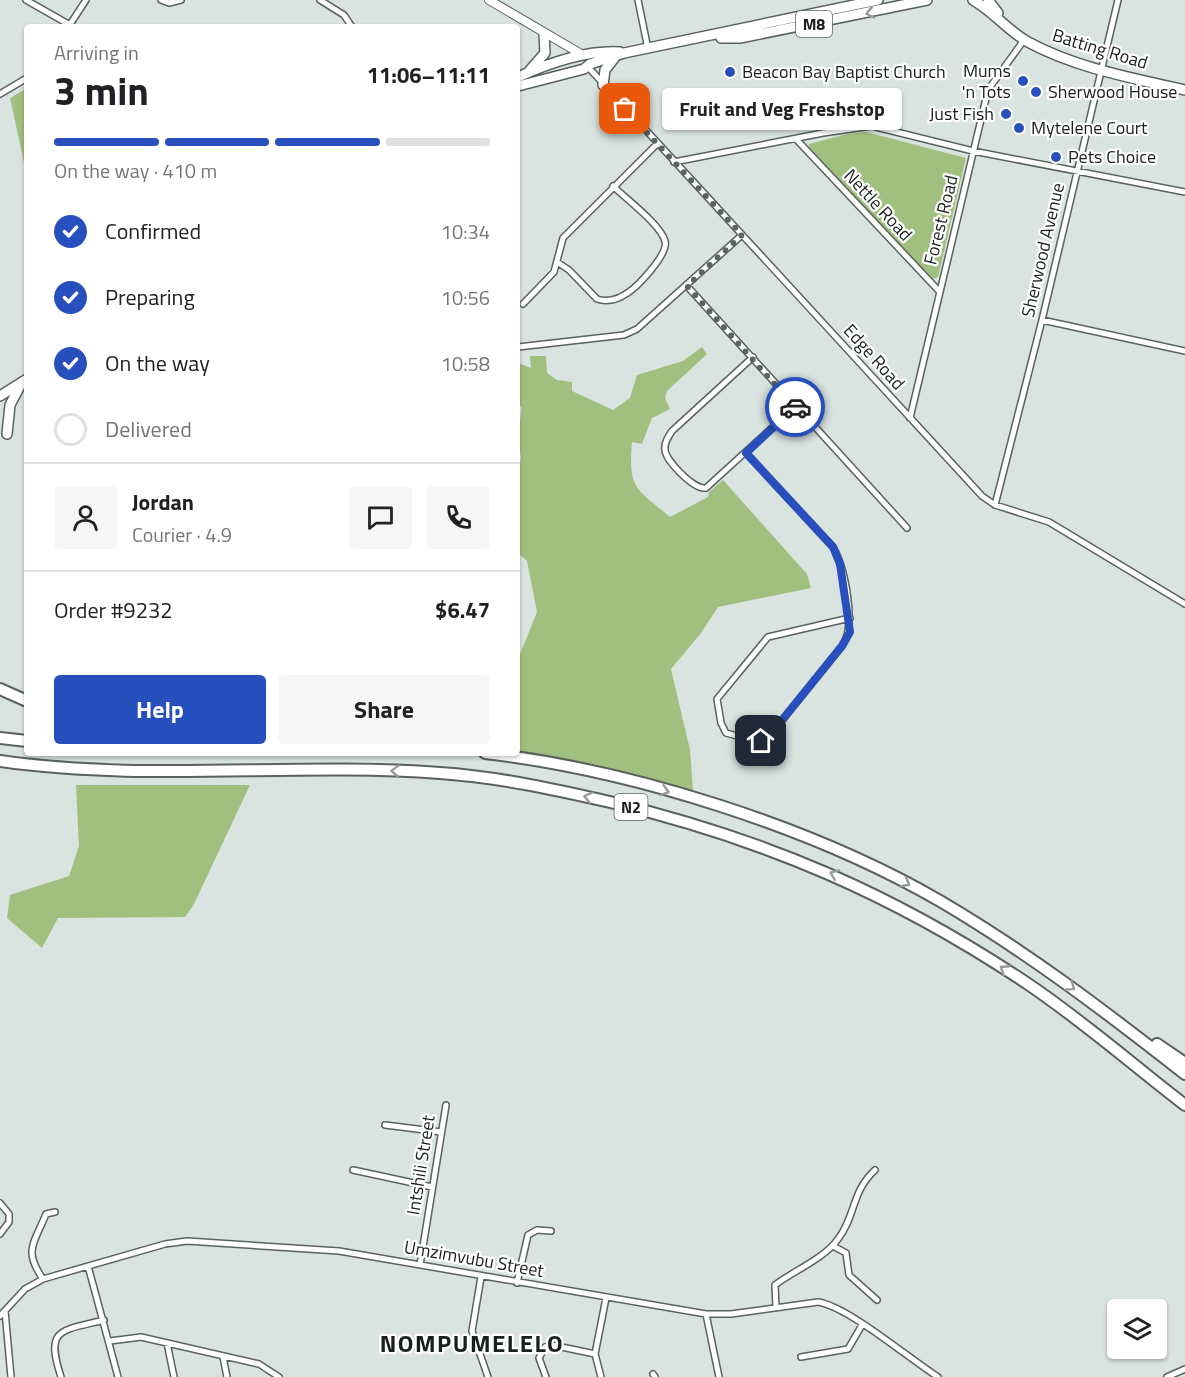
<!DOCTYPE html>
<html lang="en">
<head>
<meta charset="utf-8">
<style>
	:root { --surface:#fff; --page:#f6f6f6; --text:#202124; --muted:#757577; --line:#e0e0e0; --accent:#284fbe }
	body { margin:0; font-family:"Titillium Web",sans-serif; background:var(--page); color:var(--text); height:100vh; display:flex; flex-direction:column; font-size:22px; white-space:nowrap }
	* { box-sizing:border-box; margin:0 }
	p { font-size:20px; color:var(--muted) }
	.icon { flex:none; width:33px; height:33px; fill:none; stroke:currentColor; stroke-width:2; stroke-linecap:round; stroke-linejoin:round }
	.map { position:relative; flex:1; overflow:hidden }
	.panel { position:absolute; left:24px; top:24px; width:496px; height:732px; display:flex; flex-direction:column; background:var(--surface); border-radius:6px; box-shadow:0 2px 4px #0004 }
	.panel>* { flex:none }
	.buttons { position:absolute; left:1107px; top:1299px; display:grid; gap:12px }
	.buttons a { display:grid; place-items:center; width:60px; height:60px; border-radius:6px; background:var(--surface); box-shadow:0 2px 4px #0004; font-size:30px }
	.pin { position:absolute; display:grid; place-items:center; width:51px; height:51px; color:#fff; margin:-26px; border-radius:12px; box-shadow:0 3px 9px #0006 }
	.courier { position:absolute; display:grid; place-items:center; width:60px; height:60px; margin:-30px; border:4px solid #284fbe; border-radius:50%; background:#fff; color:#222; box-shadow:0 2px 8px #0007 }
	.bubble { position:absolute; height:42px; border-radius:6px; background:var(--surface); box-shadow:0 2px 4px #0004; font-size:20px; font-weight:700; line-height:42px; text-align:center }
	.head em { font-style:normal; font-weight:700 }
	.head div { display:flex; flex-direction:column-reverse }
	.head { display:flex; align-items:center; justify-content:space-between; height:102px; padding:0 30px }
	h1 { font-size:39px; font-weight:700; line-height:45px }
	.bar { display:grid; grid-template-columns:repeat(4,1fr); gap:9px 6px; align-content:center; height:72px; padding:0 30px }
	.bar i { height:8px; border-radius:4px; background:var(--line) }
	.bar .current { background:var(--accent) }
	.bar p { grid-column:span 4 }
	.line { display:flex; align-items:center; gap:15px; padding:0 30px; border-top:2px solid var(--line) }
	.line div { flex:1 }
	.round { display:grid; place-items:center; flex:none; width:63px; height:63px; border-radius:6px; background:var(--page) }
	ol { padding:0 30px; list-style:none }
	li { display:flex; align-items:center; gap:18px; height:66px }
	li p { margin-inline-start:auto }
	li .icon { padding:6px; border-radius:50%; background:var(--accent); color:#fff; stroke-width:4 }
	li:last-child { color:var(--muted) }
	li i { width:33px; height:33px; border:3px solid var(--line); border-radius:50% }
	.action { display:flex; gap:12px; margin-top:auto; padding:12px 30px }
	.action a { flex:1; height:69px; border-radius:6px; background:var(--accent); color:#fff; font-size:24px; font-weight:700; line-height:69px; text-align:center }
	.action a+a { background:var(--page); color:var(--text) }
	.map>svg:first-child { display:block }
	.green { fill:#a1c080 }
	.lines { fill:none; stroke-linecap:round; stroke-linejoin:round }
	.street-casing { stroke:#59625e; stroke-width:8 }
	.secondary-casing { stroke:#59625e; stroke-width:10 }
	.primary-casing { stroke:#59625e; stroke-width:12 }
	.highway-casing { stroke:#59625e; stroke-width:14 }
	.street { stroke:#fff; stroke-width:5 }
	.secondary { stroke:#fff; stroke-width:8 }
	.primary { stroke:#fff; stroke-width:9 }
	.highway { stroke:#fff; stroke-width:10 }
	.oneway { stroke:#989a99 }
	.done { stroke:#5d6360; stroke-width:6; stroke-dasharray:0 10.8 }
	.route { stroke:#284fbe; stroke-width:8 }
	.poi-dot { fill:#284fbe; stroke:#fff; stroke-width:2 }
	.labels { text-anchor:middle; stroke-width:4.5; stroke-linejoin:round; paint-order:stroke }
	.shield { fill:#fff; stroke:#5f6260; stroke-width:1.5 }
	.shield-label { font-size:16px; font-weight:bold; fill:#1a1e1c }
	.street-label { font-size:18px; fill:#1a1e1c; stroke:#fff }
	.poi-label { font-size:18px; fill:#1a1e1c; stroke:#fff; text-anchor:start }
	.district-label { font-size:24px; font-weight:bold; letter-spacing:1.5px; fill:#1a1e1c; stroke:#fff }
</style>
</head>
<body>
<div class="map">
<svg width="1185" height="1377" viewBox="0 0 1185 1377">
	<rect width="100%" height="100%" fill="#d9e3df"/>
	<path class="green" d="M 27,88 L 27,170 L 26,172 L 10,98 Z
		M 866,132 L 966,158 L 938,277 L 932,279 L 927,275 L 809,147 L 809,144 L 847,134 Z
		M 702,347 L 707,354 L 667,391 L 665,398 L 670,409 L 652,418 L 642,444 L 632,442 C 628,490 636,488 670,517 L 708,497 L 709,492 L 723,480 L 807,574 L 811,588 L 718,607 L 701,633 L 671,669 L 690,750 L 693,791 L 633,774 L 518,750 L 518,659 L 537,612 L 527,561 L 518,553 L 518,477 L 521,457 L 518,440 L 522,406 L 518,406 L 518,363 L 531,368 L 530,356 L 546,356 L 547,373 L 557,380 L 572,382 L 572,391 L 613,410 L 630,398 L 637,375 L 683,361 Z
		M 76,785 L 250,785 L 193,906 L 185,917 L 58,918 L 42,948 L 7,918 L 10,895 L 69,876 L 79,846 Z"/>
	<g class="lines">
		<g class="street-casing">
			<path id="street" d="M 26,0 L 70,25
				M 161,0 L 169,3 L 181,0
				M 320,0 L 344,15 L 352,27
				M 638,0 L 648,49
				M 69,26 L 86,0
				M 588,67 L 982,496 L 995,505 L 1049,522 L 1185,604
				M 0,94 L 27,78
				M 796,139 L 939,291
				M 674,162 L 823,133 L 872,126 L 973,151 L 1185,192
				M 557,262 L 569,270 L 597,299 C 606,302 617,300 624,295 C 636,289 669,254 665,241 C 660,224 626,199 613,186
				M 687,286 L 907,528
				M 523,304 L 554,272 L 563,238 L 657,144
				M 1042,320 L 1185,351
				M 518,347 L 624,335 L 637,329 L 742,235
				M 753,357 L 672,431 C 668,437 664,443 665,450 C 666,461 694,490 706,488 L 796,406
				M 910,418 L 988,90 L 1024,40
				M 746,453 L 833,547 C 845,568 857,626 842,646 L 767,739 L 756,741 L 726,733 L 721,723 L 717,699 L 768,637 L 850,618
				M 995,505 L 1042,320 L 1118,0
				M 385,1125 L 441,1132
				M 353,1170 L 432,1187
				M 0,1203 L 9,1214 L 9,1222 L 0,1234
				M 833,1246 L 846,1253 L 849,1275 L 877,1300
				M 420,1265 L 446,1105
				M 88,1266 L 118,1377
				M 481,1277 L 472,1331 L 488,1377
				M 43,1279 C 23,1250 34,1244 46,1214 L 55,1212
				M 517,1283 L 528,1235 L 537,1230 L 551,1231
				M 776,1308 L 775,1285 C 793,1271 824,1259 838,1239 C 856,1216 851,1192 875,1170
				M 5,1311 L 11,1377
				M 706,1314 L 719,1377
				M 0,1316 L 25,1289 L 43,1279 L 165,1244 L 187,1241 L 339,1251 L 706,1314 L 731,1314 L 818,1302 C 849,1307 908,1358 938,1377
				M 110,1341 L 141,1337 L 259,1364 L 279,1377
				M 167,1343 L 174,1377
				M 223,1357 L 227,1377
				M 801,1357 L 848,1349 L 862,1325
				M 653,1374 L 655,1377
				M 61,1377 C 45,1328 60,1331 104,1320
				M 546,1377 L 539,1358 L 545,1347 L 552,1345 L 595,1354
				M 601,1377 L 595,1354 L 606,1298
				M 1167,1377 L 1185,1369"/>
		</g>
		<g class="secondary-casing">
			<path id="secondary" d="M 489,0 L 581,54"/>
		</g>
		<g class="primary-casing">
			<path id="primary" d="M 973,0 C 993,11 1008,31 1028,42 C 1076,68 1132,78 1185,90
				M 988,0 L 998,13
				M 721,38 L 740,38 L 927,0
				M 530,70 L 545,53 L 544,34
				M 518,77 C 549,63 587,50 620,52
				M 603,85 L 605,70 L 615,57
				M 518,86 L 584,69 L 590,64 L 624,53 L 878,0
				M 0,396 L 27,379
				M 7,434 L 10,405 L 22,382"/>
		</g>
		<g class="highway-casing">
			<path id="highway" d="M 0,689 L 27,701
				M 0,738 L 27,741
				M 485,753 C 632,770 812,827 940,901 C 1027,952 1106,1012 1185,1074
				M 0,761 C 146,782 294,762 440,773 C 498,777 553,789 610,802 C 765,839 895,895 1028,984 C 1083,1021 1133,1065 1185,1105
				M 1157,1044 L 1185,1063"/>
		</g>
		<use href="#street" class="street"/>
		<use href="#secondary" class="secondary"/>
		<use href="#primary" class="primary"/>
		<use href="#highway" class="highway"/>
	</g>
	<defs><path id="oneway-chevron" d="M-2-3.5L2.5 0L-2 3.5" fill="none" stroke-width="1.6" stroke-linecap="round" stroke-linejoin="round" transform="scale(1.5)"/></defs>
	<g class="oneway">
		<use href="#oneway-chevron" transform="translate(870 13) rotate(168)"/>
		<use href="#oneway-chevron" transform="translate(395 771) rotate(-178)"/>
		<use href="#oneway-chevron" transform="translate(665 791) rotate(16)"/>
		<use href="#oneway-chevron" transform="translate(588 797) rotate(-167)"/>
		<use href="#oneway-chevron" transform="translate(834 874) rotate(-157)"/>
		<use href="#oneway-chevron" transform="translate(906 883) rotate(28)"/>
		<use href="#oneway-chevron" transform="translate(1004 969) rotate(-147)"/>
		<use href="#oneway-chevron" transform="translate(1071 987) rotate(35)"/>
	</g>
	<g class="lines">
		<path class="done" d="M 625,109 L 742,235 L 687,286 L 795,407"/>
		<path class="route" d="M 761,741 L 770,735 L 842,646 L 850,632 L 840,564 L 833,547 L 746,453 L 795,407"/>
	</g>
	<g class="poi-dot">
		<circle cx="730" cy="72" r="6"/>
		<circle cx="1023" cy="81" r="6"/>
		<circle cx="1036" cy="92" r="6"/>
		<circle cx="1006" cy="114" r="6"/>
		<circle cx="1019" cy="128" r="6"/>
		<circle cx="1056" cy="157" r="6"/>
	</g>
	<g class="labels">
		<g class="shield">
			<rect x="796" y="11" width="36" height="26" rx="4.5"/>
			<rect x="614.5" y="794" width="33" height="26" rx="4.5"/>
		</g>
		<g class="shield-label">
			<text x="814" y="30">M8</text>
			<text x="631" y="813">N2</text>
		</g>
		<g class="street-label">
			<text transform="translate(1100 49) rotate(17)" y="6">Batting Road</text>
			<text transform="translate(878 205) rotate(47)" y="6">Nettle Road</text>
			<text transform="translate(941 220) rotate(-76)" y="6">Forest Road</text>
			<text transform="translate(1043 250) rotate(-77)" y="6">Sherwood Avenue</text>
			<text transform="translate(874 357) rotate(48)" y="6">Edge Road</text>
			<text transform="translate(421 1165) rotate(-81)" y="6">Intshili Street</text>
			<text transform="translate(474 1259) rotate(10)" y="6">Umzimvubu Street</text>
		</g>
		<g class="poi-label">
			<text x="1011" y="77" text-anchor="end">Mums<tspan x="1011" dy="21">'n Tots</tspan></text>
			<text x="742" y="78">Beacon Bay Baptist Church</text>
			<text x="1048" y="98">Sherwood House</text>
			<text x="994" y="120" text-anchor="end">Just Fish</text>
			<text x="1031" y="134">Mytelene Court</text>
			<text x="1068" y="163">Pets Choice</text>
		</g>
		<g class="district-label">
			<text x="472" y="1352">NOMPUMELELO</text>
		</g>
	</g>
</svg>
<div class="buttons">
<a><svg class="icon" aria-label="layers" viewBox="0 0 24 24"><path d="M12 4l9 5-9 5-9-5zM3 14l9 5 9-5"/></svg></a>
</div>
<div class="pin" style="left:625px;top:109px;background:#ea580c"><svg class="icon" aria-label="bag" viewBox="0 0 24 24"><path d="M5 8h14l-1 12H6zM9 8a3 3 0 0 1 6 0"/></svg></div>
<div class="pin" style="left:761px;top:741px;background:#1f2937"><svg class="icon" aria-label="home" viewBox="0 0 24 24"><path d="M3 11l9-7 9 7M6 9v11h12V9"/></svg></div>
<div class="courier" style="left:795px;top:407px"><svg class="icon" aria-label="car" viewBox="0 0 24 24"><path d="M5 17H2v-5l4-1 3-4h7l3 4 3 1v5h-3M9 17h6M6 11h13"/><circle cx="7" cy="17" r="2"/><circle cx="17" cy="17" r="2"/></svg></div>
<div class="bubble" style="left:662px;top:88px;width:240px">Fruit and Veg Freshstop</div>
<section class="panel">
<div class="head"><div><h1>3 min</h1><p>Arriving in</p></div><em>11:06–11:11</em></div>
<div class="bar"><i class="current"></i><i class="current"></i><i class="current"></i><i></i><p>On the way · 410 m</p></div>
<ol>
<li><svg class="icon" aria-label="check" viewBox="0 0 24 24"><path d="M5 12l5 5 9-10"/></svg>Confirmed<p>10:34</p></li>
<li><svg class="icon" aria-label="check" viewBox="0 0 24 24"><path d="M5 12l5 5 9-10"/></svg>Preparing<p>10:56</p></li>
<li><svg class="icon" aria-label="check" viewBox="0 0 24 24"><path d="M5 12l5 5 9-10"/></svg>On the way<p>10:58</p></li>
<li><i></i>Delivered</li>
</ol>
<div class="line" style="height:108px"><a class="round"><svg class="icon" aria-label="person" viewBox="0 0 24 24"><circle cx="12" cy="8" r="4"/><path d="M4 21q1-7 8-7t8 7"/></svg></a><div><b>Jordan</b><p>Courier · 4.9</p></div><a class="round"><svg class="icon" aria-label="chat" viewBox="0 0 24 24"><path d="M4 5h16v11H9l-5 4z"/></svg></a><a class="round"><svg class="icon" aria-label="phone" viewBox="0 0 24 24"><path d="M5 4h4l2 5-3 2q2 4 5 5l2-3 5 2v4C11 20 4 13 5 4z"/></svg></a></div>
<div class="line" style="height:78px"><div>Order #9232</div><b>$6.47</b></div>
<div class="action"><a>Help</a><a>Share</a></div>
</section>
</div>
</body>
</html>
